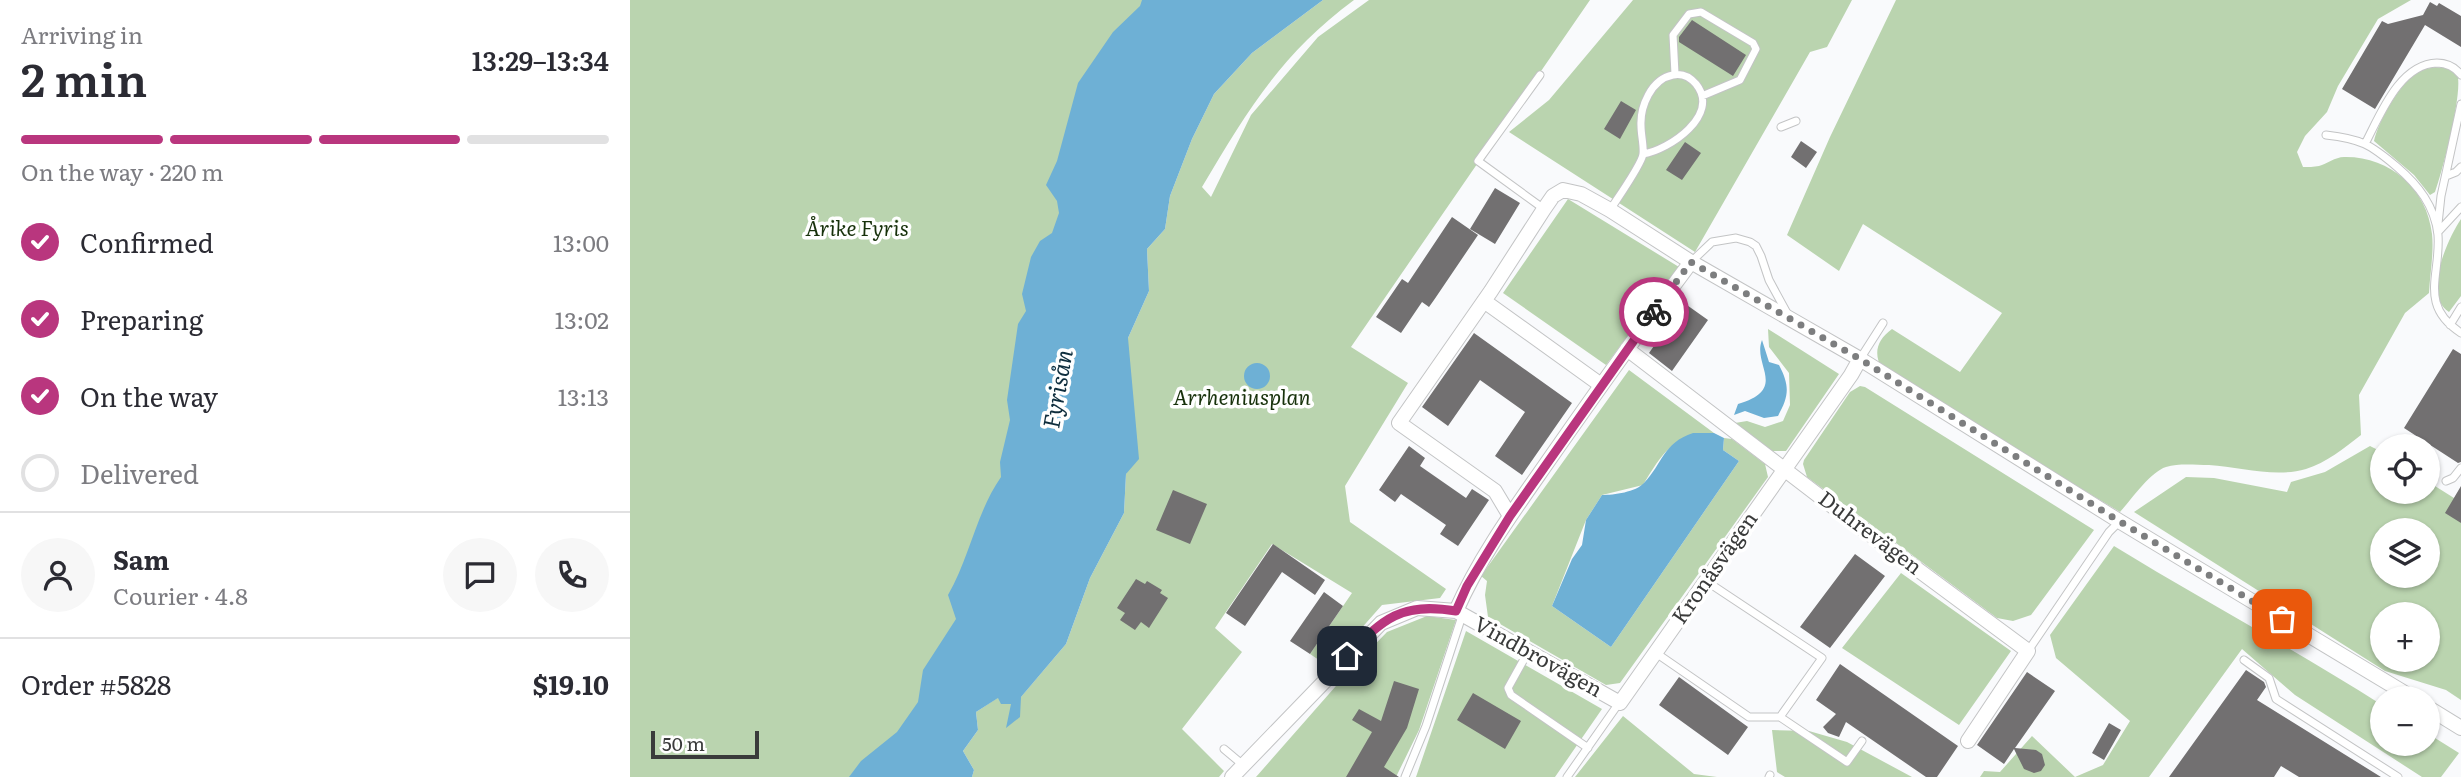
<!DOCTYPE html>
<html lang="en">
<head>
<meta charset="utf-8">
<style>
	:root { --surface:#fff; --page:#f7f7f7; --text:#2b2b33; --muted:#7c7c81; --line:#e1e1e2; --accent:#b9367e }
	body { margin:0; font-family:Literata,serif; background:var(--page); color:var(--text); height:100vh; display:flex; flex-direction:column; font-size:26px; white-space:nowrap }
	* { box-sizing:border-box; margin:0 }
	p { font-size:23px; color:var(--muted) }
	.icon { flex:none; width:38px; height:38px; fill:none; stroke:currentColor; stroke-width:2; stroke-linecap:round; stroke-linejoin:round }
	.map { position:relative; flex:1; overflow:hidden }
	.details { display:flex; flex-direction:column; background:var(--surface); width:630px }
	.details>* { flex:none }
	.buttons { position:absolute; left:1740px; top:434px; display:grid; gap:14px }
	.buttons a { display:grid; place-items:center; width:70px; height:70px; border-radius:50%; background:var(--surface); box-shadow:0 2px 5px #0004; font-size:35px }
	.scale { position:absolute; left:21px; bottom:18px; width:108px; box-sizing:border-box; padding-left:7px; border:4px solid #3a3b3b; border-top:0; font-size:19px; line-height:24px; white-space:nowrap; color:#3a3b3b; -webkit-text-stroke:5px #fff; paint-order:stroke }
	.pin { position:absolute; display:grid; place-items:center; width:60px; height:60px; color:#fff; margin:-30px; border-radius:14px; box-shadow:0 4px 10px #0006 }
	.courier { position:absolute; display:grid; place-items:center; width:70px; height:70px; margin:-35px; border:5px solid #b9367e; border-radius:50%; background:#fff; color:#222; box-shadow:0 2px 9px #0007 }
	.overview em { font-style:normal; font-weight:600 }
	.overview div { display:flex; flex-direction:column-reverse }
	.overview { display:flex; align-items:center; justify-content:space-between; height:119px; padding:0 21px }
	h1 { font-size:46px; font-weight:600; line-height:52px }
	.bar { display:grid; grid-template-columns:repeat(4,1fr); gap:10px 7px; align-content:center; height:84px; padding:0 21px }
	.bar i { height:9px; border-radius:5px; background:var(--line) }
	.bar .active { background:var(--accent) }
	.bar p { grid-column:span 4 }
	.line { display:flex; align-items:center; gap:18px; padding:0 21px; border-top:2px solid var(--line) }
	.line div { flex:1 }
	.round { display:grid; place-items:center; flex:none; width:74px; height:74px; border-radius:37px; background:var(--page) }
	ol { padding:0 21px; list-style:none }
	li { display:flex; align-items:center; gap:21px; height:77px }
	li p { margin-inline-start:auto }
	li .icon { padding:7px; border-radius:50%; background:var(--accent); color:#fff; stroke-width:4 }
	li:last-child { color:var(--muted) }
	li i { width:38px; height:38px; border:4px solid var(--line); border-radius:50% }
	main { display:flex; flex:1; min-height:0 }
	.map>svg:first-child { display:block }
	.green { fill:#bad4af; fill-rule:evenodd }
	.water { fill:#6eb0d5 }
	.building { fill:#727071 }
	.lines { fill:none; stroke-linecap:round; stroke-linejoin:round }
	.service-casing { stroke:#c3c4c5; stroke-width:9 }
	.minor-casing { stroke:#c3c4c5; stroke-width:16 }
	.service { stroke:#fff; stroke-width:7 }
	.minor { stroke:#fff; stroke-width:14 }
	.done { stroke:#7d7e7f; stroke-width:7; stroke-dasharray:0 12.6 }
	.route { stroke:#b9367e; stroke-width:9 }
	.labels { text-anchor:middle; stroke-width:7; stroke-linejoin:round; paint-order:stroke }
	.park-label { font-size:21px; font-style:italic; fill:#17310b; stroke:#fff }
	.street-label { font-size:21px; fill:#3a3b3b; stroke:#fff }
	.water-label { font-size:23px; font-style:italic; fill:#0e2d3d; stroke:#fff }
</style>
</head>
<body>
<main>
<section class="details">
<div class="overview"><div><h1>2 min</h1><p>Arriving in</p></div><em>13:29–13:34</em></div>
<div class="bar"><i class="active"></i><i class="active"></i><i class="active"></i><i></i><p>On the way · 220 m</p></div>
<ol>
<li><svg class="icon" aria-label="check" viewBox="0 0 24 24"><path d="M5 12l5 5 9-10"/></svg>Confirmed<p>13:00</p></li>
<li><svg class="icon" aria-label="check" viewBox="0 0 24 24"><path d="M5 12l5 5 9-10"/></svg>Preparing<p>13:02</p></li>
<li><svg class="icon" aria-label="check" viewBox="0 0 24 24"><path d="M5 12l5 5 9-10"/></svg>On the way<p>13:13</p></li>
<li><i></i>Delivered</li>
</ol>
<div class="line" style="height:126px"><a class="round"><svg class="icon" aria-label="person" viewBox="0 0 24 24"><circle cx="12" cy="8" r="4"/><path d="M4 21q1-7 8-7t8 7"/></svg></a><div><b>Sam</b><p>Courier · 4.8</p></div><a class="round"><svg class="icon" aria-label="chat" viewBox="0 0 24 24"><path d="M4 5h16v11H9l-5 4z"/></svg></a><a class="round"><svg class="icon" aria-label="phone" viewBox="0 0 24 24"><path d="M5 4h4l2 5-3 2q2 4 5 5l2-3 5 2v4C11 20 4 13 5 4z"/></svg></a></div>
<div class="line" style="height:91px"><div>Order #5828</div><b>$19.10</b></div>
</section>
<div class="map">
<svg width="1831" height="777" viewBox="0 0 1831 777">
	<rect width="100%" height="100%" fill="#f9fafc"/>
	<path class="green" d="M 0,0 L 584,0 L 401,543 L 265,777 L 0,777 Z
		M 693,0 L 724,0 C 651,54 617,111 572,187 L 581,197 L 621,115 L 688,37 L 739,0 L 960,0 L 721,347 L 778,383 L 715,486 L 720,522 L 816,589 L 810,598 L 752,605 L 698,666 L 680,654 L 722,593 L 642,544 L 585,628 L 612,652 L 552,729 L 594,771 L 589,777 L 342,777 L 344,770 L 333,751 L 348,730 L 346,712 L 369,697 L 390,698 L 436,644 L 460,578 L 494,513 L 496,474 L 498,469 L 498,338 L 519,291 L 517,249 L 535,229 L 540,196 L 562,139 L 584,94 L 622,53 Z
		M 1003,0 L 1222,0 L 1197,47 L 1180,52 L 1065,252 L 879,132 L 919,100 Z
		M 1266,0 L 1781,0 L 1748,19 L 1708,86 L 1697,112 L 1675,136 L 1667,152 L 1673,167 C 1678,167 1684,167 1689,166 C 1697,164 1705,157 1714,157 C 1759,156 1797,188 1802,234 C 1804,253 1800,273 1799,293 L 1775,313 L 1729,395 L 1731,435 C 1714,448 1696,463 1676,469 C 1645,478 1610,467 1579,465 C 1565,465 1549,463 1536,467 C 1520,472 1501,500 1490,512 L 1252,369 C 1243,353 1247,340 1262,329 L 1330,372 L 1372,313 L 1233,224 L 1209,271 L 1157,235 L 1200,137 Z
		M 1805,67 L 1822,69 C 1823,71 1828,76 1828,78 C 1831,99 1813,170 1805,192 L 1800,195 L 1784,175 L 1744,141 C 1748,122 1771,81 1789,71 C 1793,69 1801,68 1805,67 Z
		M 938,199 L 1049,267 L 976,365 L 873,293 Z
		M 1831,219 L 1831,296 L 1819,312 C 1792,295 1818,238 1831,219 Z
		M 1138,329 L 1209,374 L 1156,451 L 1142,451 L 1105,423 L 1117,421 L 1135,427 L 1153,421 L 1160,405 L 1159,373 L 1139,347 Z
		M 999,370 L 1084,433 C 1043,433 1032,454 1013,485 L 972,495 L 956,520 L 922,606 L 981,647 L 1109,461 L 1093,450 L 1094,438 L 1102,439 L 1135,464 L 1138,477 L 990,683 L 976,685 L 858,617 L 855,595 L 857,581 L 851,576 Z
		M 1230,386 L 1235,387 L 1464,530 L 1401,615 L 1383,621 L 1367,618 L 1177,477 L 1173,464 L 1174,460 L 1220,392 Z
		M 1740,446 L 1752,452 L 1752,492 L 1797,492 L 1797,481 L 1824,498 L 1831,523 L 1831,700 L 1816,690 L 1755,671 L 1504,512 L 1556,477 L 1584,478 L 1657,492 L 1661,482 L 1695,472 ZM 1752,530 L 1797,530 L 1797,576 L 1752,576 ZM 1752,614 L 1797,614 L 1797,660 L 1752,660 Z
		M 1484,546 C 1572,600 1664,649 1752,705 L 1752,744 L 1797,744 L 1797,733 L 1829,753 L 1811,777 L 1792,777 L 1665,695 L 1612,649 L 1519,777 L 1445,777 L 1473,765 L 1500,721 L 1426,658 L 1420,635 Z
		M 1271,573 L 1381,651 L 1329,725 L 1212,648 Z
		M 797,616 L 826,620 L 789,730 L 766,777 L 626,777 L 720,670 L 757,632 Z
		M 836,631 L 972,709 L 925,777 L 786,777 Z
		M 993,716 L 1064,774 L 1087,777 L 945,777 Z
		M 1142,730 L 1179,731 L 1217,742 L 1282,777 L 1155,777 L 1147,772 Z
		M 1402,736 L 1445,777 L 1350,777 L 1354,771 L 1370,772 Z"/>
	<path class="water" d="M 512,0 L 693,0 L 622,53 L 584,94 L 562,139 L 540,196 L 535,229 L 517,249 L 519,291 L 498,338 L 509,459 L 496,474 L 494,513 L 460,578 L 436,644 L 391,697 L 390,717 L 376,728 L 381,704 L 371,704 L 368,698 L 346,712 L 348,730 L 333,751 L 344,770 L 342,777 L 219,777 L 231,761 L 267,732 L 288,702 L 293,670 L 326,619 L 318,595 C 340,557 346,513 371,477 L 370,462 L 380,420 L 377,400 L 388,324 L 396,311 L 392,294 L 401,257 L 410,241 L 422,233 L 429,213 L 427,201 L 416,185 L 427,161 L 448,83 L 483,32 L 510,6 Z
		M 1132,340 L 1139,362 L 1149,365 C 1160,386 1159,396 1148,416 L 1134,418 L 1115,411 L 1104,415 L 1108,404 C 1159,389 1122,365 1132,340 Z
		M614 376a13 13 0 1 1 26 0a13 13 0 1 1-26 0Z
		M 1063,433 L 1084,433 L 1094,438 L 1093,450 L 1109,461 L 981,647 L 922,606 L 942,559 L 952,545 L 956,520 L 972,495 C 984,495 1006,492 1014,483 C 1033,463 1033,443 1063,433 Z"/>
	<path class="building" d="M 1800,2 L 1807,6 L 1809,3 L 1831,16 L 1831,47 L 1795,25 L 1745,109 L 1712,89 L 1752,21 L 1758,24 L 1793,15 Z
		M 1062,20 L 1116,55 L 1103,76 L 1049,42 L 1049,37 Z
		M 991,101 L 1006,110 L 990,139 L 974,129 Z
		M 1171,141 L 1187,152 L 1176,168 L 1161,157 Z
		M 1055,142 L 1071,153 L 1052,180 L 1036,170 Z
		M 865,188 L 890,203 L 865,244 L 840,229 Z
		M 822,217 L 848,235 L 804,300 L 799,307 L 792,302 L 771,333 L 746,317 L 772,279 L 778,283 Z
		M 1054,303 L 1078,320 L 1042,371 L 1019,353 Z
		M 844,333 L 942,403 L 892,475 L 865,456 L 895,412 L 850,380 L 818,426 L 792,407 Z
		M 1823,349 L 1831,354 L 1831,462 L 1828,463 L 1774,428 Z
		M 779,446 L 795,458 L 790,466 L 836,498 L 842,489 L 859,500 L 828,546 L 810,534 L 816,525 L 771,494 L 765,502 L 749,490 Z
		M 1831,486 L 1831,523 L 1815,513 Z
		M 543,490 L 577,504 L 560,544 L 526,530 Z
		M 643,544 L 695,580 L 685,595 L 652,572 L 615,626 L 596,613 Z
		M 1225,554 L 1255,576 L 1200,648 L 1170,627 Z
		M 506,579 L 515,584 L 517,581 L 532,590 L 530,593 L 538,598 L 519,628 L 511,622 L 505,630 L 490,620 L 495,613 L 487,608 Z
		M 694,592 L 713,606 L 680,654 L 660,641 Z
		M 1210,664 L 1328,746 L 1307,777 L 1296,777 L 1216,722 L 1209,737 L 1198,733 L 1193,727 L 1206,714 L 1186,700 Z
		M 1616,670 L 1634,682 L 1636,687 L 1627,700 L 1751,777 L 1669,777 L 1651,766 L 1644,777 L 1539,777 Z
		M 1397,672 L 1425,691 L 1385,748 L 1406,750 L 1412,754 L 1415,765 L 1411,771 L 1404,773 L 1394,769 L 1384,749 L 1374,764 L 1347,745 Z
		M 1049,677 L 1118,727 L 1098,755 L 1029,705 Z
		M 764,681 L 789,689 L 777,728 L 754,767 L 769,777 L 716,777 L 742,732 L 722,720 L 729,709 L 751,721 Z
		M 843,693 L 891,721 L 875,749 L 827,720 Z
		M 1479,723 L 1491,730 L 1474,760 L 1462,753 Z"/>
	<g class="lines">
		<g class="service-casing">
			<path id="service" d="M 1045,74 L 1043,35 L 1059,14 L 1071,12 L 1123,43 L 1126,49 L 1110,80 L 1072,96
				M 910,75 L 848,161 L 914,209
				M 1151,127 L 1166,121
				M 1696,135 C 1731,139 1740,144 1767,167 C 1788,185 1805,206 1808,235 C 1811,275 1788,305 1831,333
				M 1736,142 C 1751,113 1770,64 1807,63 C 1818,63 1825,67 1831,75
				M 1816,176 L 1826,172 L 1831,167
				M 980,210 C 987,199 1012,164 1013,154 C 1014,146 1011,135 1011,126 C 1010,107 1021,79 1043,75 C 1052,73 1060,77 1066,84 C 1091,115 1039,150 1013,154
				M 1808,224 L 1811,196 L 1831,104
				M 1808,232 L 1831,207
				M 1061,262 L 1082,242 L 1106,238 L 1120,242 L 1126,246 L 1131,256 L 1139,280 L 1158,315
				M 1820,325 L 1831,307
				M 1230,359 L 1253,323
				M 1816,481 L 1823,478 L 1831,468
				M 1076,581 L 1192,658 L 1150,717
				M 1398,651 L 1479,532 L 1489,522
				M 898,652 L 878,688 L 881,695 L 958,748
				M 1026,653 L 1119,717 L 1150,717 L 1217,762 L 1232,741
				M 1614,660 L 1639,678 L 1646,699 L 1768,777
				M 594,749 L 613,765
				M 775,777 L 796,726 L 832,616
				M 937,777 L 989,703
				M 1139,777 L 1140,775"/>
		</g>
		<g class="minor-casing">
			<path id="minor" d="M 854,301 L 971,385
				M 997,349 L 1214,515 L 1398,651 L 1338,741
				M 880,516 L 865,491 L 769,423 L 861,291 L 914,209 L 923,196 L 933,190 L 951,194 L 980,210 L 1061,262 L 1230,359 L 1489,521 L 1783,698
				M 826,611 C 850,556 887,506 921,457 C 967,391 1013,326 1061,262
				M 1797,707 L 1831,728
				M 602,777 L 751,623 L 787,608 L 826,611 L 990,703 L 1221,375 L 1230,359"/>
		</g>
		<use href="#service" class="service"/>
		<use href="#minor" class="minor"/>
	</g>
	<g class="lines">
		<path class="done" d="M 1024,312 L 1061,262 L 1230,359 L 1489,521 L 1652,619"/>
		<path class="route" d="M 717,656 C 754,618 771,602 826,611 L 837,586 L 880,516 L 1024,312"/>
	</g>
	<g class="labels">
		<g class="park-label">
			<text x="227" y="236">Årike Fyris</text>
			<text x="612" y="405">Arrheniusplan</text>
		</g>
		<g class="street-label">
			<text transform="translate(1240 533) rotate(37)" y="7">Duhrevägen</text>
			<text transform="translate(1085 568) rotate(-55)" y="7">Kronåsvägen</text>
			<text transform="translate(908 657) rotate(29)" y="7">Vindbrovägen</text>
		</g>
		<g class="water-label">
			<text transform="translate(428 389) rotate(-80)" y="8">Fyrisån</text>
		</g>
	</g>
</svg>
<div class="buttons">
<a><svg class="icon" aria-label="locate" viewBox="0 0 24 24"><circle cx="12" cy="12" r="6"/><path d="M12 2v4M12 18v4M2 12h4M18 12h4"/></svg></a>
<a><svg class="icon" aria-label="layers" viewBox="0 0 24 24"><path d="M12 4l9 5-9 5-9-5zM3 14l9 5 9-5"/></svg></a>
<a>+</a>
<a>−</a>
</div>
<div class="scale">50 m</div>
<div class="pin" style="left:1652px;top:619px;background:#ea580c"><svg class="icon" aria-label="bag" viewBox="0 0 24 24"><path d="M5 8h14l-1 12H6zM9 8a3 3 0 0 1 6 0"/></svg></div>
<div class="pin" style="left:717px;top:656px;background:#1f2937"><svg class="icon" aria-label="home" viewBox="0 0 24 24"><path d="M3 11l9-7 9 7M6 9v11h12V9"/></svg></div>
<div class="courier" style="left:1024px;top:312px"><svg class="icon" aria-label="bike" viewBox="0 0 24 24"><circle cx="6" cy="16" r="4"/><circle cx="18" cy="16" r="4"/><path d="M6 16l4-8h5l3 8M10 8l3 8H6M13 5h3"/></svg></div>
</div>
</main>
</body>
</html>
